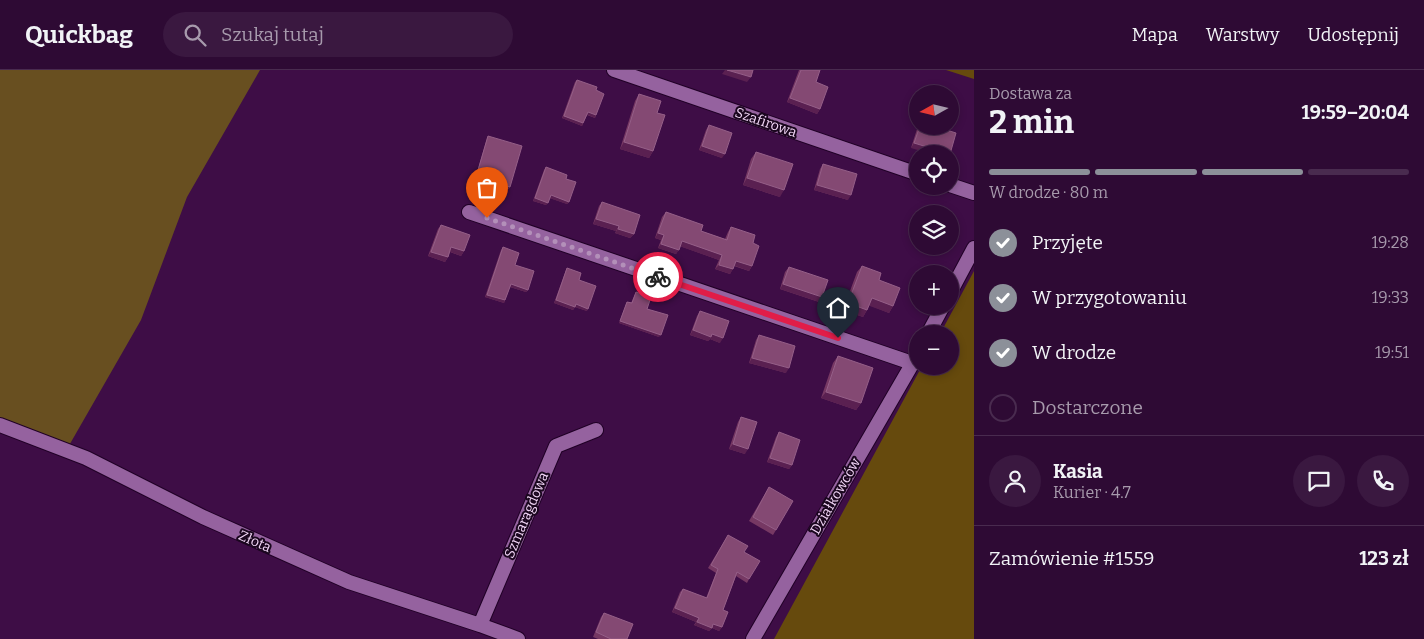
<!DOCTYPE html>
<html lang="pl">
<head>
<meta charset="utf-8">
<style>
	:root { --surface:#2e0a34; --page:#3a1840; --text:#f1f3f6; --muted:#a79aac; --line:#492b4f; --accent:#8c9099 }
	body { margin:0; font-family:Bitter,serif; background:var(--page); color:var(--text); height:100vh; display:flex; flex-direction:column; font-size:19px; white-space:nowrap }
	* { box-sizing:border-box; margin:0 }
	p { font-size:16px; color:var(--muted) }
	.icon { flex:none; width:28px; height:28px; fill:none; stroke:currentColor; stroke-width:2; stroke-linecap:round; stroke-linejoin:round }
	.map { position:relative; flex:1; overflow:hidden }
	.drawer { display:flex; flex-direction:column; background:var(--surface); width:450px }
	.drawer>* { flex:none }
	.needle { width:32px; rotate:262deg }
	.fabs { position:absolute; left:909px; top:15px; display:grid; gap:10px }
	.fabs a { display:grid; place-items:center; width:50px; height:50px; border-radius:50%; background:var(--surface); box-shadow:0 2px 8px #0003,0 0 0 1px var(--line); font-size:25px }
	.pin { position:absolute; display:grid; place-items:center; width:42px; height:42px; color:#fff; margin:-51px -21px; border-radius:50% 50% 50% 0; rotate:-45deg; box-shadow:0 0 5px #0007 }
	.pin .icon { rotate:45deg }
	.courier { position:absolute; display:grid; place-items:center; width:50px; height:50px; margin:-25px; border:4px solid #e11d48; border-radius:50%; background:#fff; color:#222; box-shadow:0 1px 6px #0007 }
	.summary em { font-style:normal; font-weight:700 }
	.summary div { display:flex; flex-direction:column-reverse }
	.summary { display:flex; align-items:center; justify-content:space-between; height:85px; padding:0 15px }
	h1 { font-size:32px; font-weight:700; line-height:38px }
	.bar { display:grid; grid-template-columns:repeat(4,1fr); gap:8px 5px; align-content:center; height:60px; padding:0 15px }
	.bar i { height:6px; border-radius:4px; background:var(--line) }
	.bar .selected { background:var(--accent) }
	.bar p { grid-column:span 4 }
	.line { display:flex; align-items:center; gap:12px; padding:0 15px; border-top:1px solid var(--line) }
	.line div { flex:1 }
	.round { display:grid; place-items:center; flex:none; width:52px; height:52px; border-radius:26px; background:var(--page) }
	ol { padding:0 15px; list-style:none }
	li { display:flex; align-items:center; gap:15px; height:55px }
	li p { margin-inline-start:auto }
	li .icon { padding:5px; border-radius:50%; background:var(--accent); color:#fff; stroke-width:4 }
	li:last-child { color:var(--muted) }
	li i { width:28px; height:28px; border:2px solid var(--line); border-radius:50% }
	header { display:flex; align-items:center; gap:30px; box-sizing:border-box; height:70px; padding:0 25px; background:var(--surface); border-bottom:1px solid var(--line) }
	header strong { font-size:24px }
	nav { display:flex; gap:28px; margin-inline-start:auto; font-size:18px }
	.search { width:350px; height:45px; background:var(--page); display:flex; align-items:center; gap:12px; box-sizing:border-box; padding:0 18px; border-radius:28px; color:var(--muted); font-size:19px }
	main { display:flex; flex:1; min-height:0 }
	.map>svg:first-child { display:block }
	.green { fill:#664a0d }
	.forest { fill:#684f20 }
	.lines { fill:none; stroke-linecap:round; stroke-linejoin:round }
	.minor-casing { stroke:#200026; stroke-width:16 }
	.minor { stroke:#95629f; stroke-width:14 }
	.wall { fill:#763863 }
	.shaded-wall { fill:#5a2051 }
	.building { fill:#844973; stroke:#955f88 }
	.done { stroke:#b390b9; stroke-width:5; stroke-dasharray:0 9 }
	.route { stroke:#e11d48; stroke-width:6 }
	.labels { text-anchor:middle; stroke-width:4; stroke-linejoin:round; paint-order:stroke }
	.street-label { font-size:14px; fill:#f2d6f7; stroke:#1a071e }
</style>
</head>
<body>
<header>
<strong>Quickbag</strong>
<div class="search"><svg class="icon" aria-label="search" viewBox="0 0 24 24"><circle cx="10" cy="10" r="6"/><path d="M15 15l6 6"/></svg>Szukaj tutaj</div>
<nav><a>Mapa</a><a>Warstwy</a><a>Udostępnij</a></nav>
</header>
<main>
<div class="map">
<svg width="974" height="569" viewBox="0 0 974 569">
	<rect width="100%" height="100%" fill="#3e0d46"/>
	<path class="green" d="M 946,0 L 974,0 L 974,9 Z
		M 974,201 L 974,569 L 774,569 L 922,296 L 950,296 L 950,264 L 940,264 Z"/>
	<path class="forest" d="M 0,0 L 260,0 L 187,127 L 141,250 L 63,386 L 0,362 Z"/>
	<g class="lines">
		<g class="minor-casing">
			<path id="minor" d="M 614,0 L 918,104
				M 950,115 L 974,123
				M 469,142 L 912,293
				M 950,223 L 974,178
				M 928,264 L 943,236
				M 0,355 L 86,388 L 203,447 L 349,512 L 480,555 L 518,569
				M 480,555 L 556,376 L 596,360
				M 753,569 L 918,284"/>
		</g>
		<use href="#minor" class="minor"/>
	</g>
	<path class="wall" d="M 799,0 L 819,0 L 816,12 L 820,39 L 817,44 L 787,32 Z
		M 577,10 L 596,20 L 596,45 L 595,48 L 587,45 L 582,56 L 562,48 L 575,12 Z
		M 639,24 L 657,43 L 653,81 L 649,88 L 620,79 L 635,31 Z
		M 709,55 L 722,88 L 699,80 L 706,60 Z
		M 918,56 L 934,56 L 911,78 Z
		M 488,66 L 509,119 L 475,109 L 487,68 Z
		M 756,82 L 780,127 L 743,115 L 751,89 Z
		M 823,94 L 848,130 L 814,120 L 820,99 Z
		M 546,97 L 569,132 L 567,134 L 550,128 L 546,135 L 533,131 L 544,100 Z
		M 602,132 L 634,164 L 630,168 L 615,163 L 616,161 L 593,154 L 599,136 Z
		M 666,142 L 701,161 L 725,169 L 728,162 L 731,157 L 753,173 L 752,196 L 749,201 L 734,196 L 730,204 L 715,199 L 719,190 L 680,176 L 676,184 L 658,178 L 661,170 L 655,168 L 662,147 Z
		M 441,155 L 464,181 L 461,186 L 450,182 L 448,187 L 445,192 L 428,186 L 438,159 Z
		M 503,177 L 515,195 L 528,220 L 526,222 L 510,217 L 504,233 L 485,227 L 501,180 Z
		M 862,196 L 893,236 L 889,243 L 869,235 L 867,240 L 863,247 L 843,240 L 857,202 Z
		M 789,197 L 819,232 L 780,219 L 785,202 Z
		M 567,198 L 579,210 L 587,241 L 575,237 L 573,240 L 554,233 L 566,200 Z
		M 636,222 L 647,239 L 659,267 L 619,253 L 626,234 L 627,232 L 631,233 Z
		M 700,241 L 720,273 L 710,269 L 708,271 L 690,265 L 697,246 Z
		M 759,265 L 786,303 L 749,293 L 756,270 Z
		M 838,286 L 861,333 L 856,340 L 821,328 L 833,293 Z
		M 741,347 L 745,384 L 729,379 L 738,352 Z
		M 779,362 L 792,395 L 789,399 L 767,392 L 776,367 Z
		M 769,417 L 776,460 L 773,465 L 749,451 Z
		M 728,465 L 744,482 L 749,509 L 747,513 L 736,506 L 723,540 L 722,557 L 719,561 L 712,558 L 709,561 L 694,555 L 696,552 L 672,542 L 680,522 L 683,519 L 706,528 L 716,503 L 708,498 Z
		M 604,543 L 627,569 L 598,569 L 593,567 L 601,547 Z"/>
	<path class="shaded-wall" d="M 725,0 L 727,0 L 751,7 L 747,12 L 722,4 Z
		M 790,28 L 820,39 L 817,44 L 787,32 Z
		M 588,42 L 596,45 L 595,48 L 586,44 Z
		M 564,46 L 583,53 L 582,56 L 562,48 Z
		M 624,72 L 653,81 L 649,88 L 620,79 Z
		M 914,73 L 948,84 L 931,84 L 911,78 Z
		M 702,76 L 725,84 L 722,88 L 699,80 Z
		M 476,107 L 510,117 L 509,119 L 475,109 Z
		M 747,108 L 784,120 L 780,127 L 743,115 Z
		M 817,115 L 851,125 L 848,130 L 814,120 Z
		M 551,125 L 569,132 L 567,134 L 549,128 Z
		M 535,128 L 548,133 L 546,135 L 533,131 Z
		M 596,149 L 619,156 L 616,161 L 593,154 Z
		M 618,159 L 634,164 L 630,168 L 615,163 Z
		M 658,163 L 664,165 L 661,170 L 655,168 Z
		M 682,171 L 722,185 L 719,190 L 679,176 Z
		M 661,174 L 679,180 L 676,184 L 658,178 Z
		M 451,177 L 464,181 L 461,186 L 448,181 Z
		M 431,182 L 448,187 L 445,192 L 428,186 Z
		M 736,191 L 752,196 L 749,201 L 733,195 Z
		M 719,195 L 733,199 L 730,204 L 715,199 Z
		M 511,214 L 528,220 L 526,222 L 510,217 Z
		M 783,214 L 822,227 L 819,232 L 780,219 Z
		M 487,225 L 505,230 L 504,233 L 485,227 Z
		M 872,228 L 893,236 L 889,243 L 867,235 Z
		M 556,230 L 575,237 L 573,240 L 554,233 Z
		M 848,233 L 867,240 L 863,247 L 843,240 Z
		M 576,234 L 588,239 L 587,241 L 574,237 Z
		M 620,251 L 661,265 L 659,267 L 619,253 Z
		M 693,260 L 712,264 L 723,268 L 720,273 L 710,269 L 708,271 L 690,265 Z
		M 752,288 L 789,298 L 786,303 L 749,293 Z
		M 826,322 L 861,333 L 856,340 L 821,328 Z
		M 733,374 L 748,379 L 745,384 L 729,379 Z
		M 770,388 L 792,395 L 789,399 L 767,392 Z
		M 675,538 L 699,548 L 696,552 L 672,542 Z
		M 697,552 L 713,554 L 722,557 L 719,561 L 712,558 L 709,561 L 694,555 Z"/>
	<path class="building" d="M 727,0 L 753,0 L 751,7 Z
		M 801,0 L 820,0 L 816,12 L 828,17 L 820,39 L 790,28 Z
		M 577,10 L 597,17 L 596,20 L 604,24 L 596,45 L 588,42 L 583,53 L 564,46 Z
		M 639,24 L 661,31 L 657,43 L 665,45 L 653,81 L 624,72 Z
		M 709,55 L 732,63 L 725,84 L 702,76 Z
		M 920,56 L 934,56 L 956,63 L 950,84 L 914,73 Z
		M 488,66 L 522,76 L 510,117 L 476,107 Z
		M 756,82 L 793,94 L 784,120 L 747,108 Z
		M 823,94 L 857,104 L 851,125 L 817,115 Z
		M 546,97 L 567,105 L 566,109 L 576,112 L 569,132 L 551,125 L 548,133 L 535,128 Z
		M 602,132 L 640,145 L 634,164 L 618,159 L 619,156 L 596,149 Z
		M 666,142 L 703,155 L 701,161 L 727,170 L 731,157 L 755,165 L 753,173 L 759,176 L 752,196 L 736,191 L 733,199 L 719,195 L 722,185 L 682,171 L 679,180 L 661,174 L 664,165 L 658,163 Z
		M 441,155 L 470,165 L 464,181 L 451,177 L 448,187 L 431,182 Z
		M 503,177 L 519,183 L 515,195 L 534,201 L 528,220 L 511,214 L 505,230 L 487,225 Z
		M 862,196 L 881,203 L 879,210 L 900,218 L 893,236 L 872,228 L 867,240 L 848,233 Z
		M 789,197 L 828,210 L 822,227 L 783,214 Z
		M 567,198 L 581,203 L 579,210 L 596,216 L 588,239 L 576,234 L 575,237 L 556,230 Z
		M 636,222 L 651,227 L 647,239 L 668,245 L 661,265 L 620,251 L 627,232 L 632,233 Z
		M 700,241 L 729,251 L 723,268 L 712,264 L 711,267 L 693,260 Z
		M 759,265 L 795,276 L 789,298 L 752,288 Z
		M 838,286 L 873,298 L 861,333 L 826,322 Z
		M 741,347 L 757,352 L 748,379 L 733,374 Z
		M 779,362 L 800,370 L 792,395 L 770,388 Z
		M 769,417 L 793,431 L 776,460 L 753,447 Z
		M 728,465 L 748,476 L 744,482 L 760,491 L 749,509 L 737,502 L 723,540 L 728,542 L 722,557 L 713,554 L 712,558 L 697,552 L 699,548 L 675,538 L 683,519 L 707,528 L 718,499 L 711,495 Z
		M 604,543 L 633,554 L 627,569 L 611,569 L 596,562 Z"/>
	<g class="lines">
		<path class="done" d="M 487,148 L 658,207"/>
		<path class="route" d="M 658,207 L 838,268"/>
	</g>
	<g class="labels">
		<g class="street-label">
			<text transform="translate(766 52) rotate(19)" y="5">Szafirowa</text>
			<text transform="translate(835 426) rotate(-60)" y="5">Działkowców</text>
			<text transform="translate(526 445) rotate(-67)" y="5">Szmaragdowa</text>
			<text transform="translate(255 471) rotate(24)" y="5">Złota</text>
		</g>
	</g>
</svg>
<div class="fabs">
<a><svg class="needle" viewBox="-14 -14 28 28"><path d="M0-13l5 13h-10z" fill="#e53935"/><path d="M0 13l5-13h-10z" fill="#a79aac"/></svg></a>
<a><svg class="icon" aria-label="locate" viewBox="0 0 24 24"><circle cx="12" cy="12" r="6"/><path d="M12 2v4M12 18v4M2 12h4M18 12h4"/></svg></a>
<a><svg class="icon" aria-label="layers" viewBox="0 0 24 24"><path d="M12 4l9 5-9 5-9-5zM3 14l9 5 9-5"/></svg></a>
<a>+</a>
<a>−</a>
</div>
<div class="pin" style="left:487px;top:148px;background:#ea580c"><svg class="icon" aria-label="bag" viewBox="0 0 24 24"><path d="M5 8h14l-1 12H6zM9 8a3 3 0 0 1 6 0"/></svg></div>
<div class="pin" style="left:838px;top:268px;background:#1f2937"><svg class="icon" aria-label="home" viewBox="0 0 24 24"><path d="M3 11l9-7 9 7M6 9v11h12V9"/></svg></div>
<div class="courier" style="left:658px;top:207px"><svg class="icon" aria-label="bike" viewBox="0 0 24 24"><circle cx="6" cy="16" r="4"/><circle cx="18" cy="16" r="4"/><path d="M6 16l4-8h5l3 8M10 8l3 8H6M13 5h3"/></svg></div>
</div>
<section class="drawer">
<div class="summary"><div><h1>2 min</h1><p>Dostawa za</p></div><em>19:59–20:04</em></div>
<div class="bar"><i class="selected"></i><i class="selected"></i><i class="selected"></i><i></i><p>W drodze · 80 m</p></div>
<ol>
<li><svg class="icon" aria-label="check" viewBox="0 0 24 24"><path d="M5 12l5 5 9-10"/></svg>Przyjęte<p>19:28</p></li>
<li><svg class="icon" aria-label="check" viewBox="0 0 24 24"><path d="M5 12l5 5 9-10"/></svg>W przygotowaniu<p>19:33</p></li>
<li><svg class="icon" aria-label="check" viewBox="0 0 24 24"><path d="M5 12l5 5 9-10"/></svg>W drodze<p>19:51</p></li>
<li><i></i>Dostarczone</li>
</ol>
<div class="line" style="height:90px"><a class="round"><svg class="icon" aria-label="person" viewBox="0 0 24 24"><circle cx="12" cy="8" r="4"/><path d="M4 21q1-7 8-7t8 7"/></svg></a><div><b>Kasia</b><p>Kurier · 4.7</p></div><a class="round"><svg class="icon" aria-label="chat" viewBox="0 0 24 24"><path d="M4 5h16v11H9l-5 4z"/></svg></a><a class="round"><svg class="icon" aria-label="phone" viewBox="0 0 24 24"><path d="M5 4h4l2 5-3 2q2 4 5 5l2-3 5 2v4C11 20 4 13 5 4z"/></svg></a></div>
<div class="line" style="height:65px"><div>Zamówienie #1559</div><b>123 zł</b></div>
</section>
</main>
</body>
</html>
